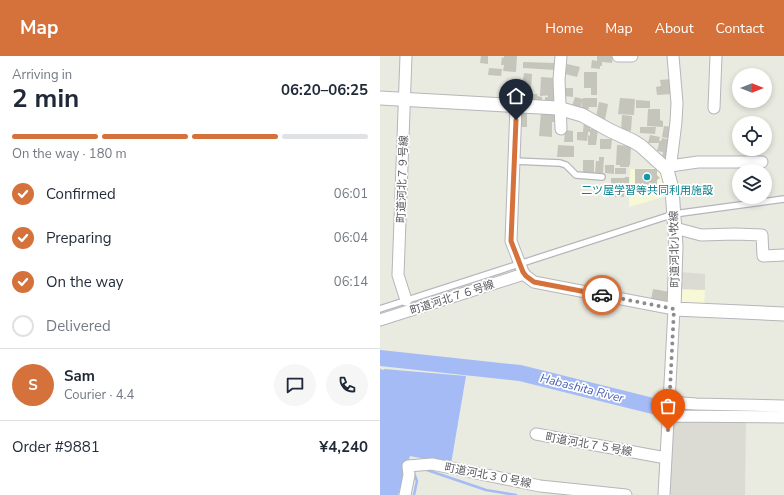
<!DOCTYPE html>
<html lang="en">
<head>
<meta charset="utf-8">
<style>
	:root { --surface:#fff; --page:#f6f6f7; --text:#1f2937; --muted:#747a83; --line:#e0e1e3; --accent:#d5723b }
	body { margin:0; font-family:"Nunito Sans","Noto Sans JP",sans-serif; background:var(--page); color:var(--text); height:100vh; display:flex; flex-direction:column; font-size:15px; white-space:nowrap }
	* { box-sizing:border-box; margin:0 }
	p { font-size:13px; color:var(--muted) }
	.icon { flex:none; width:22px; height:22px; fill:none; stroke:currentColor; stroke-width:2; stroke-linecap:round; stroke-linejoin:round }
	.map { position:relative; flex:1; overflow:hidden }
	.details { display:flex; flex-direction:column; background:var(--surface); width:380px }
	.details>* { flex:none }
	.needle { width:26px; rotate:90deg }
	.fabs { position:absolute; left:352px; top:12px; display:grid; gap:8px }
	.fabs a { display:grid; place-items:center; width:40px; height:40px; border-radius:50%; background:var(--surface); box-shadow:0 2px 6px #0003; font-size:20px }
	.pin { position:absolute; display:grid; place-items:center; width:34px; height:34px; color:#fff; margin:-41px -17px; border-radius:50% 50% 50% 0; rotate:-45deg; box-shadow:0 0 4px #0007 }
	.pin .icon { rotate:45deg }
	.courier { position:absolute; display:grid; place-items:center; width:40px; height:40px; margin:-20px; border:3px solid #d5723b; border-radius:50%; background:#fff; color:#222; box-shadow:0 1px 5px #0007 }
	.headline em { font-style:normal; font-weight:700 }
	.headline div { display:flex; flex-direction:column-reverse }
	.headline { display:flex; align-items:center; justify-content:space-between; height:68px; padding:0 12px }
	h1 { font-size:26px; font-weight:700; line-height:30px }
	.bar { display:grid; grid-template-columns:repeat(4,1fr); gap:6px 4px; align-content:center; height:48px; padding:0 12px }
	.bar i { height:5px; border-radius:3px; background:var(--line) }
	.bar .on { background:var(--accent) }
	.bar p { grid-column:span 4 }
	.line { display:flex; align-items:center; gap:10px; padding:0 12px; border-top:1px solid var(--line) }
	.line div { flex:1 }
	.round { display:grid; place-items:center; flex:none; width:42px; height:42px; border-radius:21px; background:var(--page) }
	ol { padding:0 12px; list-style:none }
	li { display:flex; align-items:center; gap:12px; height:44px }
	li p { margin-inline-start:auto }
	li .icon { padding:4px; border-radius:50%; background:var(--accent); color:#fff; stroke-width:4 }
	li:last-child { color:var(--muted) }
	li i { width:22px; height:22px; border:2px solid var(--line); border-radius:50% }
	header { display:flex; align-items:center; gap:24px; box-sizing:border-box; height:56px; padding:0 20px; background:var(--accent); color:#fff }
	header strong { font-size:19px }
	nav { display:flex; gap:22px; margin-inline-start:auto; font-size:14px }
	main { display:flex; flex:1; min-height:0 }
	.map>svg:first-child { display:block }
	.commercial { fill:#f7f9d6 }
	.industrial { fill:#dbdbd4 }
	.water { fill:#a5bbf5 }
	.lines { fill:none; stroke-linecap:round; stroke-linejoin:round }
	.stream { stroke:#a5bbf5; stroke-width:2.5 }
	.river { stroke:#a5bbf5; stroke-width:16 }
	.building { fill:#c5c5bc }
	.service-casing { stroke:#b5b6bb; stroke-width:8 }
	.minor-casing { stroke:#b5b6bb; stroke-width:13 }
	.tertiary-casing { stroke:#b5b6bb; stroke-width:15 }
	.service { stroke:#fff; stroke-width:5.5 }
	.minor { stroke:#fff; stroke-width:11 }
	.tertiary { stroke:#fff; stroke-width:13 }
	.done { stroke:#8b8c8c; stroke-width:4; stroke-dasharray:0 7.2 }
	.route { stroke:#d5723b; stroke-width:5 }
	.culture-dot { fill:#0f9aa8; stroke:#fff; stroke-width:1.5 }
	.labels { text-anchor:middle; stroke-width:3.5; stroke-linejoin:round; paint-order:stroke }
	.street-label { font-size:11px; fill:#595a5f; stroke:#fff }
	.culture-label { font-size:11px; fill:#0d838f; stroke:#fff }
	.water-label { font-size:12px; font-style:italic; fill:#4c61b4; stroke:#fff }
</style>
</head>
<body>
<header>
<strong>Map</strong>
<nav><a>Home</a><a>Map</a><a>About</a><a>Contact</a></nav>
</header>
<main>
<section class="details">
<div class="headline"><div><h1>2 min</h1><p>Arriving in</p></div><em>06:20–06:25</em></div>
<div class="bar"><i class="on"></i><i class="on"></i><i class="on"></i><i></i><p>On the way · 180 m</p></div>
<ol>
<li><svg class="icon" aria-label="check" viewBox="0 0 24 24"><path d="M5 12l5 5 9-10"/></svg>Confirmed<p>06:01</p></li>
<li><svg class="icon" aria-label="check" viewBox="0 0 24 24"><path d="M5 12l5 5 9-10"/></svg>Preparing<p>06:04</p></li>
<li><svg class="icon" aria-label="check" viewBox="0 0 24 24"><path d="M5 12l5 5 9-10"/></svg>On the way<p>06:14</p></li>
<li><i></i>Delivered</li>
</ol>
<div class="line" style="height:72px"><b class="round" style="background:var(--accent);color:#fff">S</b><div><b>Sam</b><p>Courier · 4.4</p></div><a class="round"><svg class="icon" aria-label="chat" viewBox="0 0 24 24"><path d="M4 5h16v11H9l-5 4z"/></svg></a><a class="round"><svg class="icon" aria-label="phone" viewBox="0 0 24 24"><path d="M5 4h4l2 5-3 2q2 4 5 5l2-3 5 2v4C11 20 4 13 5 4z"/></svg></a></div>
<div class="line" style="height:52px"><div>Order #9881</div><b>¥4,240</b></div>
</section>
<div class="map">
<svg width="404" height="439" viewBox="0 0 404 439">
	<rect width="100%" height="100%" fill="#e9eae0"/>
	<path class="commercial" d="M 280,112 L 283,117 L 287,140 L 249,151 L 250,113 Z
		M 299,233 L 325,234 L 324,250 L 303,248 L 299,243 Z"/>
	<path class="industrial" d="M 300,216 L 325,218 L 325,234 L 299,233 Z
		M 291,364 L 366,364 L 365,439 L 287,439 Z"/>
	<path class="water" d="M 0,313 L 4,314 L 4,313 L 86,320 L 71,408 L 30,400 L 18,439 L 0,439 Z"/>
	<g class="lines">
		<path class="stream" d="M 44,413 L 106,434 L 136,439
			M 34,417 L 37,425 L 34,439"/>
		<path class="river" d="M 0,302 L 140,317 L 285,353 L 382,355"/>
	</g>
	<path class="building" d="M 101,0 L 108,0 L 108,8 L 100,7 Z
		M 124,0 L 137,0 L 136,16 L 123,15 L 124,9 L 121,9 L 122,1 L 124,2 Z
		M 217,0 L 233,0 L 232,7 L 222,6 L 222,10 L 220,10 L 220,13 L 211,12 L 212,4 L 217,5 Z
		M 143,6 L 175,7 L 175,14 L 143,12 Z
		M 187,8 L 200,11 L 197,21 L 185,18 Z
		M 109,12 L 122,13 L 121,20 L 108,19 Z
		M 204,16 L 217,16 L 217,39 L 211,39 L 211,32 L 204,32 Z
		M 144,17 L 152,18 L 151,33 L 137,32 L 138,24 L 143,24 Z
		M 161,21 L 175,22 L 174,39 L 160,40 Z
		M 291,23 L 292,38 L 277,39 L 276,31 L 281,30 L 280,24 Z
		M 184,32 L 193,32 L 193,41 L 184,40 Z
		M 122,34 L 140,35 L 139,44 L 122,43 Z
		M 152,38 L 158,38 L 157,40 L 162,41 L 162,46 L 149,45 L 149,39 Z
		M 168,39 L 175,39 L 175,46 L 165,45 L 165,41 L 168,41 Z
		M 195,41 L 203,43 L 200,53 L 192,50 Z
		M 203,42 L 217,42 L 217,51 L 209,51 L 208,55 L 201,53 Z
		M 240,42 L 255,43 L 254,59 L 238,58 Z
		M 256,44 L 270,45 L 270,52 L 256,52 Z
		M 219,46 L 228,48 L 225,64 L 216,61 Z
		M 268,53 L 280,53 L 280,64 L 283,65 L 283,71 L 267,70 Z
		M 140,56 L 147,56 L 147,71 L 140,71 Z
		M 161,56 L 175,57 L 175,66 L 172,66 L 172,81 L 159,80 Z
		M 242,59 L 252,60 L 251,75 L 241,74 Z
		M 204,65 L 210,69 L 210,73 L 218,73 L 216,89 L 208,89 L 208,79 L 210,80 L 210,76 L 208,76 L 207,85 L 197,84 L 197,76 L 203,76 Z
		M 284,70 L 292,71 L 290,83 L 282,81 Z
		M 260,71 L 276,71 L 275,78 L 260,77 Z
		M 185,74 L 193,75 L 193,86 L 184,86 Z
		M 270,79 L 280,81 L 279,85 L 281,85 L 282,82 L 290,84 L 287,103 L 282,102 L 283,96 L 277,95 L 279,87 L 268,87 Z
		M 220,83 L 232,83 L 231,93 L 220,93 Z
		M 178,89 L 194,90 L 194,101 L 177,101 Z
		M 237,89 L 251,90 L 250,109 L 249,109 L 249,111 L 240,111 L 240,109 L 236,109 Z
		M 219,101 L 224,101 L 223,117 L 215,117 L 216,105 L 219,105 Z
		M 203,104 L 214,104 L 214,117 L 203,116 Z
		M 225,109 L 234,109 L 234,118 L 225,117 Z
		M 235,112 L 246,112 L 246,118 L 235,118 Z
		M 255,113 L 277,113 L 277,119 L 280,122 L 277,124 L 277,130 L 255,131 Z
		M 245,121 L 249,121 L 249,138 L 244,138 L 244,141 L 231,141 L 231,122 L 245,122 Z
		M 273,233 L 290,236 L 288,247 L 271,244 Z"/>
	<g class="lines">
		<g class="service-casing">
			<path id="service" d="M 134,105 L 180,107 L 186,109 L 196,119 L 222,121
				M 0,253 L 294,158 L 404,143"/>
		</g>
		<g class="minor-casing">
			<path id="minor" d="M 238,0 L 252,0
				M 136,50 L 131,185 L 143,216 L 146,220 L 154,226 L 294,253 L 284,439
				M 334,52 L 336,0
				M 181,73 L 179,24 L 181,0
				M 290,110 L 318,106 L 382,106
				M 287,114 L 290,110 L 291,106 L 296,66 L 297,47 L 293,0
				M 295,172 L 321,179 L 355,178 L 382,179 L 383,200 L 404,199
				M 26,244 L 18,219 L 26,0
				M 0,264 L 144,218
				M 289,346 L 316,348 L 404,350
				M 288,360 L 404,361
				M 156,378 L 286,402
				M 25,439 L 29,419 L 28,410 L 52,408 L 160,430 L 246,439"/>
		</g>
		<g class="tertiary-casing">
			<path id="tertiary" d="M 0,42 L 178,52 L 202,59 L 231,75 L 253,85 L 261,90 L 283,110 L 287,114 L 292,133 L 296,190 L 294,253 L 404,258"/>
		</g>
		<use href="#service" class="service"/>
		<use href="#minor" class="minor"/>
		<use href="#tertiary" class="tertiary"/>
	</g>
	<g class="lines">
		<path class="done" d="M 222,239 L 294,253 L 288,374"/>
		<path class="route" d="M 136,64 L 131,185 L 143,216 L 146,220 L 154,226 L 222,239"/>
	</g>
	<circle class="culture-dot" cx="267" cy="121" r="4"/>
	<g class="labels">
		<g class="street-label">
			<text transform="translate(22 123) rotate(-88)" y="4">町道河北７９号線</text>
			<text transform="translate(294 193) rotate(-91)" y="4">町道河北小牧線</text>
			<text transform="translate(72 241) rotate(-18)" y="4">町道河北７６号線</text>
			<text transform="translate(209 388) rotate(10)" y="4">町道河北７５号線</text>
			<text transform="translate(108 419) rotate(11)" y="4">町道河北３０号線</text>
		</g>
		<g class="culture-label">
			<text x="267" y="138">二ツ屋学習等共同利用施設</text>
		</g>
		<g class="water-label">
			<text transform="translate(202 332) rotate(14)" y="4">Habashita River</text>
		</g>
	</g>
</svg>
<div class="fabs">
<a><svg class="needle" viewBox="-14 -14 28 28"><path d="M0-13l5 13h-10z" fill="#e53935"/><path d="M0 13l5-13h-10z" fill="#747a83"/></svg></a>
<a><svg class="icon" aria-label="locate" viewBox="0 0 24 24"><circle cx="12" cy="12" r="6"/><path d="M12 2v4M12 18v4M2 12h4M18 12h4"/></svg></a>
<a><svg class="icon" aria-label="layers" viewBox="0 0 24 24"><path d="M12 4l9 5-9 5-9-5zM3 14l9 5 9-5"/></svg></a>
</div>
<div class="pin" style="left:288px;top:374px;background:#ea580c"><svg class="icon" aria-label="bag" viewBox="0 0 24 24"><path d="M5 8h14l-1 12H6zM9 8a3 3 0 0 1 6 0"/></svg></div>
<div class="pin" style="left:136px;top:64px;background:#1f2937"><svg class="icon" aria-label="home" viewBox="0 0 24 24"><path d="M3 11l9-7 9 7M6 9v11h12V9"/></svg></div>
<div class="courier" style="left:222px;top:239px"><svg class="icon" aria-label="car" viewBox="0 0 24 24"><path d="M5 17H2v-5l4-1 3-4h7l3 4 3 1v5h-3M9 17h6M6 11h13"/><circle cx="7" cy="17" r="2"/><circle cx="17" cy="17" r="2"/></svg></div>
</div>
</main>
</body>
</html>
